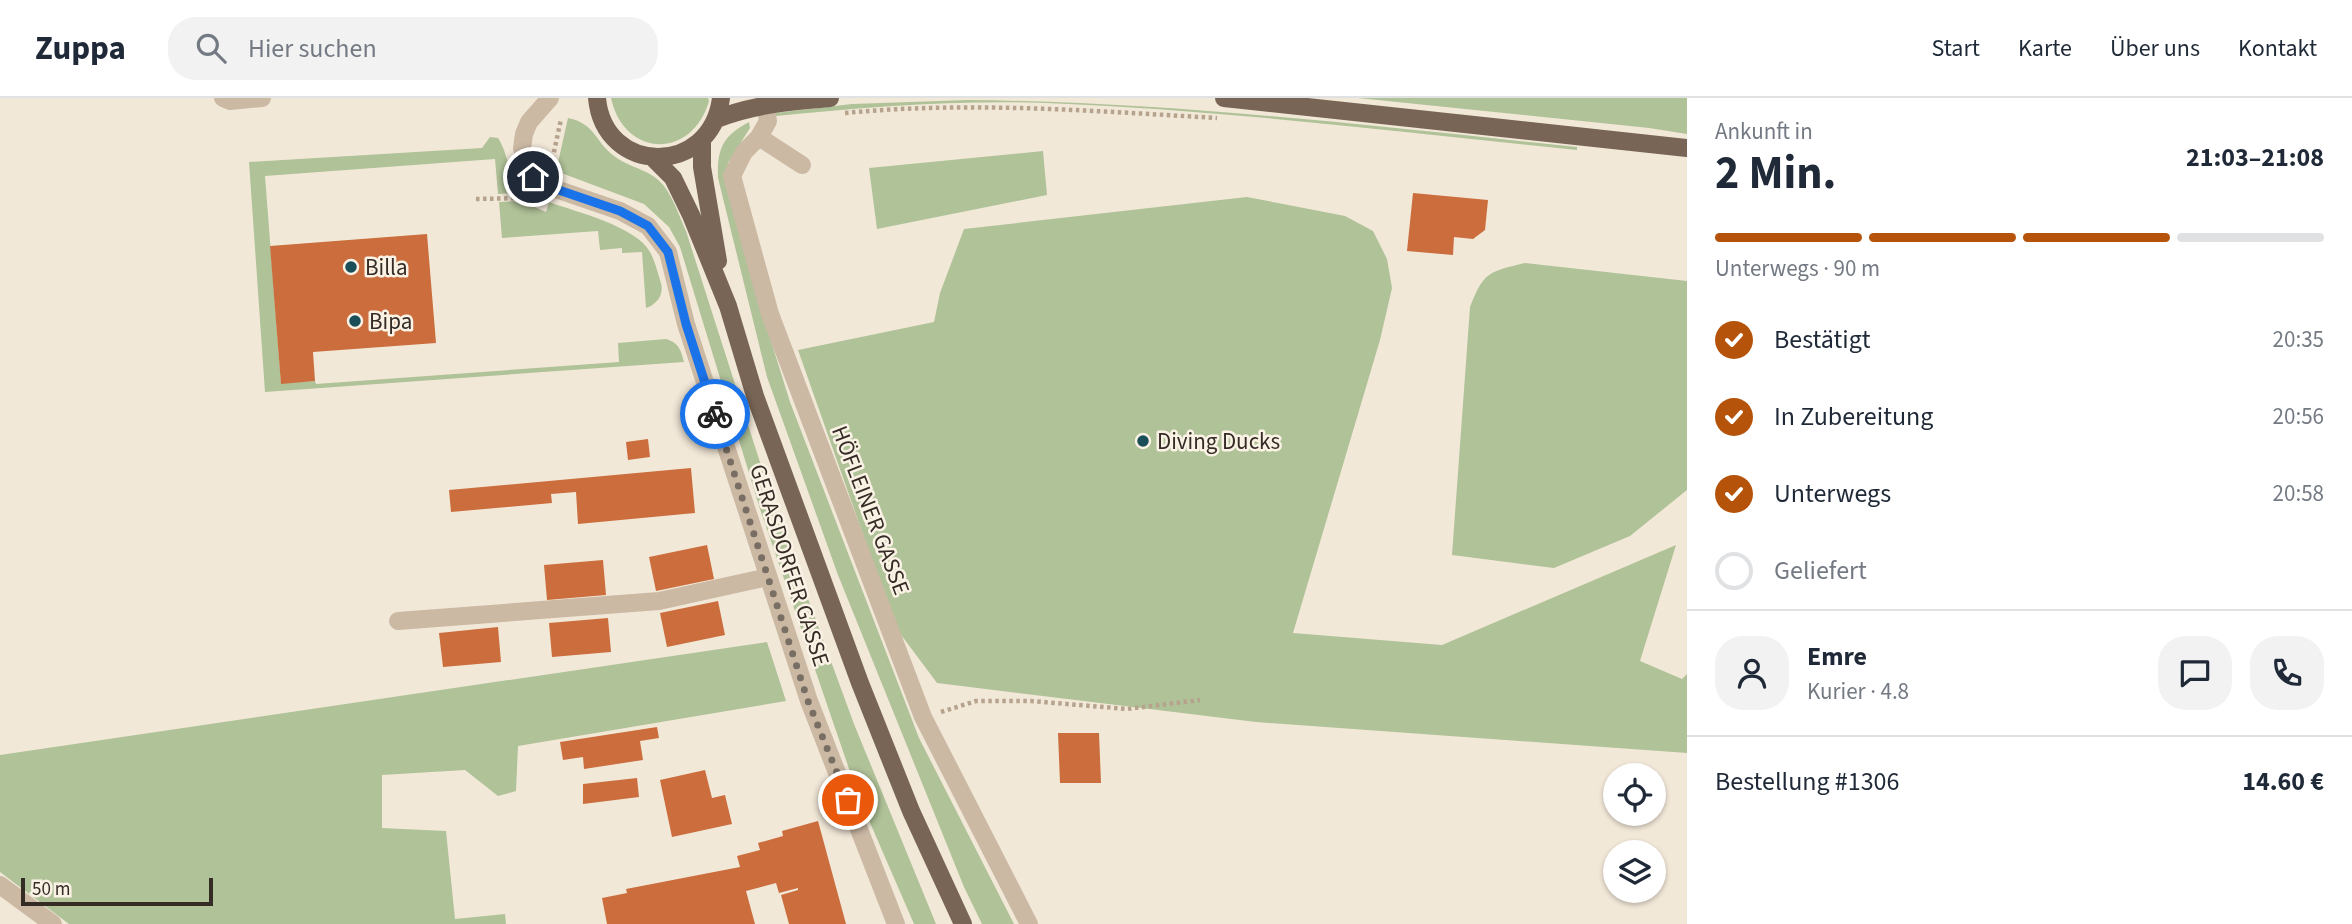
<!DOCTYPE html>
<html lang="de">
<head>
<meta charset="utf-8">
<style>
	:root { --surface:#fff; --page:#f2f2f3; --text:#1f2937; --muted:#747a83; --line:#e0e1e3; --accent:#b45309 }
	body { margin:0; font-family:"Source Sans 3",sans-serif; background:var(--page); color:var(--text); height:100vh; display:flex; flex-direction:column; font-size:26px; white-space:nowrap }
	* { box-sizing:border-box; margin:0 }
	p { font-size:23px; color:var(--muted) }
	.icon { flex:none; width:38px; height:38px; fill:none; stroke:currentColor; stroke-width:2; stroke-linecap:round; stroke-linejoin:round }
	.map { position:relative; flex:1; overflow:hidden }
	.drawer { display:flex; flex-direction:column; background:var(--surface); width:665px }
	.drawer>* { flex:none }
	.buttons { position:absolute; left:1603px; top:665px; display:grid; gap:14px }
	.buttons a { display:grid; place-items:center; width:63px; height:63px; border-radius:50%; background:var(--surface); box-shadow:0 2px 5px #0004; font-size:35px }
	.scale { position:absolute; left:21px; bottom:18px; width:192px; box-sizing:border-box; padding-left:7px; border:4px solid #362c26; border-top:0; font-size:19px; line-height:24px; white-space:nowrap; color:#362c26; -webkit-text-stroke:5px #faf2e5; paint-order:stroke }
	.pin { position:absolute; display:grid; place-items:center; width:60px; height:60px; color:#fff; margin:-30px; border:4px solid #fff; border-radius:50%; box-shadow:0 2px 7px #0007 }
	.courier { position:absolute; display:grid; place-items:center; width:70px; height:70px; margin:-35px; border:5px solid #1a73e8; border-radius:50%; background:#fff; color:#222; box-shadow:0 2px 9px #0007 }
	.head em { font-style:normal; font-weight:700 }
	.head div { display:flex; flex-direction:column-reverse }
	.head { display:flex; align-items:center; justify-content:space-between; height:119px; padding:0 28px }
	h1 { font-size:46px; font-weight:700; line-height:52px }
	.bar { display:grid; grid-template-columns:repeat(4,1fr); gap:10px 7px; align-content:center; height:84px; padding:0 28px }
	.bar i { height:9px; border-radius:5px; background:var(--line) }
	.bar .active { background:var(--accent) }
	.bar p { grid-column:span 4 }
	.line { display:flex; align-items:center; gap:18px; padding:0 28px; border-top:2px solid var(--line) }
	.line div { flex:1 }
	.round { display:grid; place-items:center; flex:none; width:74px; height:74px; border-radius:28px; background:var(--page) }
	ol { padding:0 28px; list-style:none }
	li { display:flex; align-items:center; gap:21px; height:77px }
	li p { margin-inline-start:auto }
	li .icon { padding:7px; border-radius:50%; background:var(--accent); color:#fff; stroke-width:4 }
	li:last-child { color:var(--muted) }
	li i { width:38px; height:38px; border:4px solid var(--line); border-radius:50% }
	header { display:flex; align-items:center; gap:42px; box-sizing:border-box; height:98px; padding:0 35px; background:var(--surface); border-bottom:2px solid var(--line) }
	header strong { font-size:33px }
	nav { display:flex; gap:38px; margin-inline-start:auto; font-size:24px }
	.search { width:490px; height:63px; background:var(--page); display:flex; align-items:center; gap:18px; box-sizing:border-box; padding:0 24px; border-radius:28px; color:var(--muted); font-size:26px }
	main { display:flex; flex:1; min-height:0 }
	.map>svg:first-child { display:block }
	.green { fill:#b0c298 }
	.building { fill:#cb6d3d }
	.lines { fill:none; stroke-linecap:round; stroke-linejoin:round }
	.path { stroke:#b6a38e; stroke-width:4.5; stroke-dasharray:3.5 3.5; stroke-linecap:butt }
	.minor { stroke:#cbb9a4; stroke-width:18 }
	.major { stroke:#786556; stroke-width:18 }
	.done { stroke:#786e64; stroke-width:7; stroke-dasharray:0 12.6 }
	.route { stroke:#1a73e8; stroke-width:9 }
	.poi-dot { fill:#1a4f59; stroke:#faf2e5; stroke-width:2.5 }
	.labels { text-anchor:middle; stroke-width:5; stroke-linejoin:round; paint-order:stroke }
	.poi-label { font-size:23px; fill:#362c26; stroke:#faf2e5; text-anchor:start }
	.street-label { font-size:23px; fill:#362c26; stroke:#faf2e5 }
</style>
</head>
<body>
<header>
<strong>Zuppa</strong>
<div class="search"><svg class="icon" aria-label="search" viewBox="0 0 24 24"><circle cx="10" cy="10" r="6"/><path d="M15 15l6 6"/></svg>Hier suchen</div>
<nav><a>Start</a><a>Karte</a><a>Über uns</a><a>Kontakt</a></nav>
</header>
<main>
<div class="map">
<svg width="1687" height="826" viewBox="0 0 1687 826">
	<rect width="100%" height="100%" fill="#f2e8d8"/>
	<path class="green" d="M 611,0 L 708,0 L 709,3 C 692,62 624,60 611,0 Z
		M 1358,0 L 1687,0 L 1687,36 L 1649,30 Z
		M 968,2 C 1172,4 1374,28 1577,49 L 1577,52 C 1400,34 1224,12 1047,5 C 957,2 866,9 776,18 L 775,15 L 852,6 Z
		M 568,20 C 597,26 595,46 617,60 C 633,71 652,72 664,88 C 674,101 679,118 686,133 L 774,408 L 854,626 L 936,826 L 914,826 L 858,697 L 760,411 L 680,149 L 669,129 L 644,106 L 564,76 L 557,69 Z
		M 749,24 L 750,30 L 728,65 L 727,76 L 752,182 L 790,304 L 919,640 L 1014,826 L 982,826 L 964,789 L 838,477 L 767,279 L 718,80 C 717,50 723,38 749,24 Z
		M 490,39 L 498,40 C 511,61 505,75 526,94 L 498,96 L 495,61 L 265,78 L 281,285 L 315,283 L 316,286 L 619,264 L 618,245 L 666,241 C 679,245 681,252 684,264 L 265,294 L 249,64 L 482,50 Z
		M 1043,53 L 1047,97 L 877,131 L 869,70 Z
		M 1247,99 L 1345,118 L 1373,133 L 1387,161 L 1392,190 L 1380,242 L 1293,535 L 1442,547 L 1676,447 L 1640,563 L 1682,581 L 1687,576 L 1687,655 L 1256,624 L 937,585 L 896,530 L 798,252 L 934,224 L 940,195 L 964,131 Z
		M 521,103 L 546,114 L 549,104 C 576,114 636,128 650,154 C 655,163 658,176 661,185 C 664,197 657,206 646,210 L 642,154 L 622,155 L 622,150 L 600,152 L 598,133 L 502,140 L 499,104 Z
		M 1525,165 L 1687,183 L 1687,392 L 1630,438 L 1554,470 L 1452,457 L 1470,209 C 1484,173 1489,174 1525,165 Z
		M 767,544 L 786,603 L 518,648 L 516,693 L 498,698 L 465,672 L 382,677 L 382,730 L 446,733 L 455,821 L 505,816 L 506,826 L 69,826 L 0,774 L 0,657 Z"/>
	<path class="building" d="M 1413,95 L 1488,102 L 1485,132 L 1473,141 L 1454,139 L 1453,157 L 1407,153 Z
		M 427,136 L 436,245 L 313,254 L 315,283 L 281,286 L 270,148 Z
		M 648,341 L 650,359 L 628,362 L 626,344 Z
		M 691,370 L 695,415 L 578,426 L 576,394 L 551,396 L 552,405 L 451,414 L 449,392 Z
		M 707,447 L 714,481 L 656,493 L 649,459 Z
		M 603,462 L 606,497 L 547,502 L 544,467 Z
		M 718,503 L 725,537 L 667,549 L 660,515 Z
		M 608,520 L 611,554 L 552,559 L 549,525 Z
		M 498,529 L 501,564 L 443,569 L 439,535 Z
		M 657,629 L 659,640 L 640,643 L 643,662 L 584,671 L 583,659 L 563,662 L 560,644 Z
		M 1058,635 L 1099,635 L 1101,685 L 1060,685 Z
		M 705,672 L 712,700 L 725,697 L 732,726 L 672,739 L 660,682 Z
		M 637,680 L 639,699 L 583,706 L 583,686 Z
		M 818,723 L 846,826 L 789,826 L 781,797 L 798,792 L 798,790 L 779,795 L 776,785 L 746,793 L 755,826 L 607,826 L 602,800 L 627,795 L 626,791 L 740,769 L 737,758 L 760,752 L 758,745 L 783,738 L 782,733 Z"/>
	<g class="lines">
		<path class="path" d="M 845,15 C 969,3 1094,13 1217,20
			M 551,68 L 561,21
			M 476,101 L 526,100
			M 941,614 L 976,603 L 1031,603 L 1127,611 L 1200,602"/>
		<path class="minor" d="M 223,0 L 230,3 L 262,0
			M 550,0 L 529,24 L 524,36 L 522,50 L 526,65 L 533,78 L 547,88 L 620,113 L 648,128 L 668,154 L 686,226 L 809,603 L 896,826
			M 765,6 L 768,23 L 759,39 L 744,54 L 732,78 L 770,216 L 923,619 L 1029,826
			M 759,39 L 802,67
			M 398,523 L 659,503 L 768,479
			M 0,787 L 53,826"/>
		<path class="major" d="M 597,0 C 604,78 711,79 721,0
			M 1224,0 L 1687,50
			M 717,21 C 754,6 791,4 830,0
			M 702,42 L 702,69 L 718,163
			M 652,59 L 673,80 L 691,117 L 728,208 L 755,298 L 860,585 L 911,713 L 963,826"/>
	</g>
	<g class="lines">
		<path class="done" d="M 715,316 L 808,603 L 848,702"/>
		<path class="route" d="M 533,79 L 547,88 L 620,113 L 648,128 L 668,154 L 686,226 L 715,316"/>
	</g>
	<g class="poi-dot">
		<circle cx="351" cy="169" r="7"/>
		<circle cx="355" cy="223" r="7"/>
		<circle cx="1143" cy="343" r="7"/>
	</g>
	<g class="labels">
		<g class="poi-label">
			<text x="365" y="177">Billa</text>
			<text x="369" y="231">Bipa</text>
			<text x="1157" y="351">Diving Ducks</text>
		</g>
		<g class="street-label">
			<text transform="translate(871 412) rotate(69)" y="8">HÖFLEINER GASSE</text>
			<text transform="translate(790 467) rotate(72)" y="8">GERASDORFER GASSE</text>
		</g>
	</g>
</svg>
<div class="buttons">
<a><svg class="icon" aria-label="locate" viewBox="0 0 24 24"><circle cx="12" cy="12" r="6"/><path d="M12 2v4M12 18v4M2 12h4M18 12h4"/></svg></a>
<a><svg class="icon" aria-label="layers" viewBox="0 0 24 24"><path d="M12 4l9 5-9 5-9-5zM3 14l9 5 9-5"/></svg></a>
</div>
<div class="scale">50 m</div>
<div class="pin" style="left:848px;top:702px;background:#ea580c"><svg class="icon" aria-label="bag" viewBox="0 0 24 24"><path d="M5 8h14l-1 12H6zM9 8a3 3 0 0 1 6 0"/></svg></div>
<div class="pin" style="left:533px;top:79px;background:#1f2937"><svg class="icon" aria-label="home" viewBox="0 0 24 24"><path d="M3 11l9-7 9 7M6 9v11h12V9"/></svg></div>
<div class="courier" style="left:715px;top:316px"><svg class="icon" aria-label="bike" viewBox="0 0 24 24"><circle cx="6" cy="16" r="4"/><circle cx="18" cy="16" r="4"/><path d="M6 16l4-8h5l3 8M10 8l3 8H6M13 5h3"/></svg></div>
</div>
<section class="drawer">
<div class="head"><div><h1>2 Min.</h1><p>Ankunft in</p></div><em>21:03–21:08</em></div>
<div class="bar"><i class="active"></i><i class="active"></i><i class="active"></i><i></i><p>Unterwegs · 90 m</p></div>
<ol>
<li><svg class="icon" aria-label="check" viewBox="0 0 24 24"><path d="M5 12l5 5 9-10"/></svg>Bestätigt<p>20:35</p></li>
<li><svg class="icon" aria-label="check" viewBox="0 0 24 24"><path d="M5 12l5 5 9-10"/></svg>In Zubereitung<p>20:56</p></li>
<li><svg class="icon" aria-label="check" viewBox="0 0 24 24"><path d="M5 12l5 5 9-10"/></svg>Unterwegs<p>20:58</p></li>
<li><i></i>Geliefert</li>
</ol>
<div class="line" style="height:126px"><a class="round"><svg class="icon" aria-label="person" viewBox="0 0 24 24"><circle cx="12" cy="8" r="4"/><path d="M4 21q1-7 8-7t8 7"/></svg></a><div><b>Emre</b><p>Kurier · 4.8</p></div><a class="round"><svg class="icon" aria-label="chat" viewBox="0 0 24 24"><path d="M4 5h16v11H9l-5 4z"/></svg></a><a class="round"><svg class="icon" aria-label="phone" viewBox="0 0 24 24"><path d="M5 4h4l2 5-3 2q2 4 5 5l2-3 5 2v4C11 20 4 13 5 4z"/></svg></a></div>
<div class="line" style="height:91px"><div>Bestellung #1306</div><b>14.60 €</b></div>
</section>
</main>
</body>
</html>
